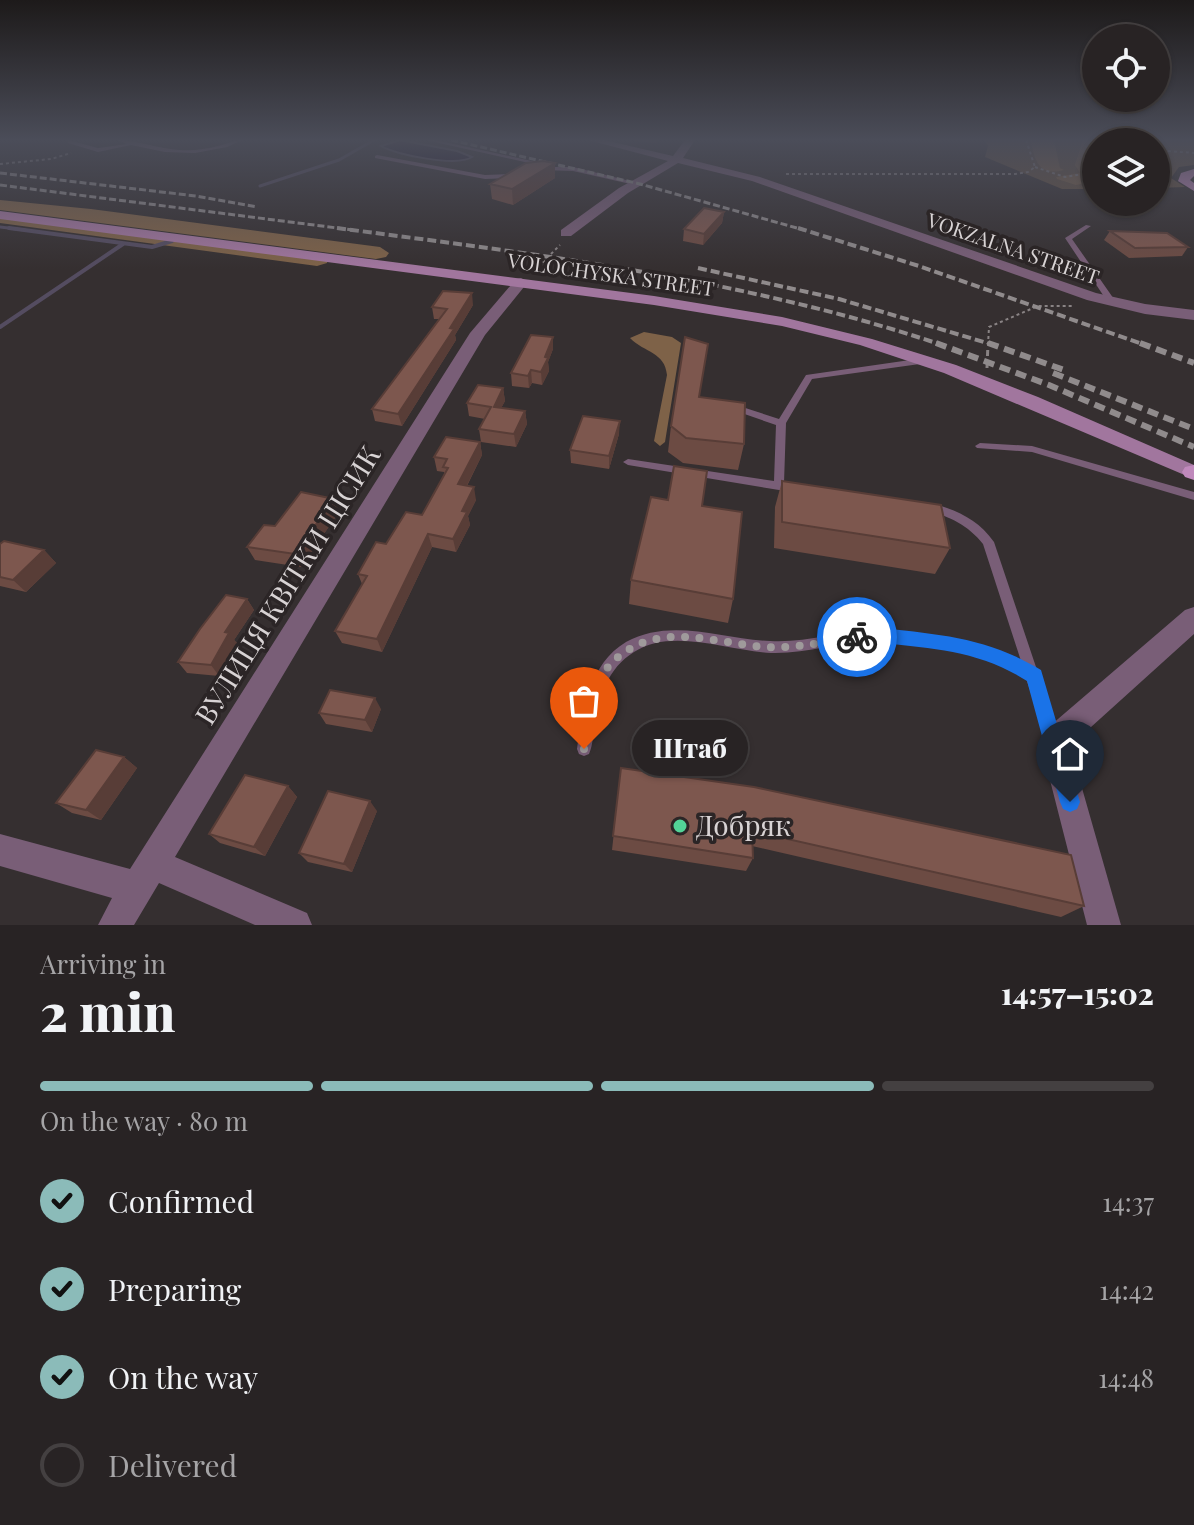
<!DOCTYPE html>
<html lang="en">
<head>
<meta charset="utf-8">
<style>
	:root { --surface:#282324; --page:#342f31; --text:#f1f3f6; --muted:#a5a4a6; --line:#444041; --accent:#8bbbb9 }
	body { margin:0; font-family:"Playfair Display",serif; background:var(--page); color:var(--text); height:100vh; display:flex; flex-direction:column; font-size:30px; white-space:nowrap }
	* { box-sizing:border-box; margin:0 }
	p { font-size:26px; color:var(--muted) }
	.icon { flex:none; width:44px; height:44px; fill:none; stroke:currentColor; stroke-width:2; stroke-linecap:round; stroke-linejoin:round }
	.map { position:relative; height:925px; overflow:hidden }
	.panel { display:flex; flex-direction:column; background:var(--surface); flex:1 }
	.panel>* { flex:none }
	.fabs { position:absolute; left:1082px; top:24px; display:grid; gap:16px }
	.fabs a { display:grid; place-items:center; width:88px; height:88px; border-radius:50%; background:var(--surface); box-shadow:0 2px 6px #0004,0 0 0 2px var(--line); font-size:40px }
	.pin { position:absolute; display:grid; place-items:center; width:68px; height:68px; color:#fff; margin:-82px -34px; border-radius:50% 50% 50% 0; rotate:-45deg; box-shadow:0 0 8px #0007 }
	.pin .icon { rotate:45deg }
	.courier { position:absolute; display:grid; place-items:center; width:80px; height:80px; margin:-40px; border:6px solid #1a73e8; border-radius:50%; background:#fff; color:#222; box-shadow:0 2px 10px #0007 }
	.bubble { position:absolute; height:56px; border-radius:28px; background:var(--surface); box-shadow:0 2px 6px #0004,0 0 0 2px var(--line); font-size:26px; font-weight:800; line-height:56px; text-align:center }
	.overview em { font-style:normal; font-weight:800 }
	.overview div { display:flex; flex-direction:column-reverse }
	.overview { display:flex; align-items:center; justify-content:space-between; height:136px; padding:0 40px }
	h1 { font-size:52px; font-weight:800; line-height:60px }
	.bar { display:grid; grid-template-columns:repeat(4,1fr); gap:12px 8px; align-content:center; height:96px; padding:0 40px }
	.bar i { height:10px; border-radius:6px; background:var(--line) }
	.bar .selected { background:var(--accent) }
	.bar p { grid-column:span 4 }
	ol { padding:0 40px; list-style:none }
	li { display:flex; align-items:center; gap:24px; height:88px }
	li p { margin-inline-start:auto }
	li .icon { padding:8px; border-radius:50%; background:var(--accent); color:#111; stroke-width:4 }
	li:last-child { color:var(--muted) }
	li i { width:44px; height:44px; border:4px solid var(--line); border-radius:50% }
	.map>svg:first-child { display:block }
	.green { fill:#65513f }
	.forest { fill:#7e6248 }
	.water { fill:#1c122e; stroke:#544c60; stroke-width:2 }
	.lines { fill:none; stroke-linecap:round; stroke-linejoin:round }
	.stream-far1 { stroke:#544c60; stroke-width:3 }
	.stream { stroke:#544c60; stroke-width:4 }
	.path-far1 { stroke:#898384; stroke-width:2; stroke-dasharray:3 3; stroke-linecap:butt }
	.path { stroke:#898384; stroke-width:3; stroke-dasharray:6 6; stroke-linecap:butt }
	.lane { fill:#795e77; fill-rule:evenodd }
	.street { fill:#795e77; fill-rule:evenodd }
	.secondary { fill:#a1769e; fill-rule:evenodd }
	.primary { fill:#c089bc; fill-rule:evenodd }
	.rail-far2 { stroke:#908b8c; stroke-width:3; stroke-dasharray:7 3; stroke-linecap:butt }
	.rail-far1 { stroke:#908b8c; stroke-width:4; stroke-dasharray:9 4; stroke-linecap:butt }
	.rail { stroke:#908b8c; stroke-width:6; stroke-dasharray:11 6; stroke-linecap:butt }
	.wall { fill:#6c4b43 }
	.shaded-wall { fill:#583d37 }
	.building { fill:#7d574e; stroke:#583d37; stroke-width:2 }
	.route { fill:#1a73e8 }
	.done { stroke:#9f9a9b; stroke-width:8; stroke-dasharray:0 14.4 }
	.poi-dot { fill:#52d397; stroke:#2b2526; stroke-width:3 }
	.labels { text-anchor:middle; stroke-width:7; stroke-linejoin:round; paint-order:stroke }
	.far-street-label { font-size:20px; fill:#d8d3d4; stroke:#2b2526 }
	.near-street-label { font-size:28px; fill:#d8d3d4; stroke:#2b2526 }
	.near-poi-label { font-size:28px; fill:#d8d3d4; stroke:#2b2526; text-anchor:start }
</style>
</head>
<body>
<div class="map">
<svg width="1194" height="925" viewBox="0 0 1194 925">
	<rect width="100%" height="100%" fill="#352f30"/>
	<path class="green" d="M 984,140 L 1194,140 L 1194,165 L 1179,167 L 1171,178 L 1185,187 L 1156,188 L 1156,142 L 1096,142 L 1096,189 L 1062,189 L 985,157 L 988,146 Z"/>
	<path class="forest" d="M 1031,140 L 1054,140 L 1060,168 L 1064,170 C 1039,177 1034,160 1031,140 Z
		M 1083,140 L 1114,142 L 1096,142 L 1096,181 L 1076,185 L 1057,179 L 1056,177 L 1080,173 L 1075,165 Z
		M 0,200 L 91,209 L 380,247 L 389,253 L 386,257 L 376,259 L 0,210 Z
		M 0,218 L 328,258 L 327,263 L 317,266 L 0,223 Z
		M 644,332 L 672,337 L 681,343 L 665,442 L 660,446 L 654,441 L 667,375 C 665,352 645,353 630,338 Z"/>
	<path class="water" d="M 400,140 L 457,151 L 472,157 C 457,167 396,155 381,146 Z"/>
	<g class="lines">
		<path class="stream-far1" d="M 260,186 L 339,160 L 374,140
			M 0,227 L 25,230"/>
		<path class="stream" d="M 9,228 L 152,247 L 172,241
			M 0,327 L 123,244"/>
		<path class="path-far1" d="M 1156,150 L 1194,153
			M 0,164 L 51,159 L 71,153
			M 1035,167 L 1065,177 L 1096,172
			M 786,174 L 1015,174 L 1028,172 L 1035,167 L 1026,140
			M 1156,174 L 1172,172
			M 534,271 L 560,245
			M 988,345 L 989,327 L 1038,306 L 1072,306"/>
		<path class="path" d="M 987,368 L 988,343"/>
		<path class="lane" d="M 68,140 L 98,148 L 127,144 L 117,140 C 134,139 159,149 180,150 C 193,151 206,149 218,146 C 227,144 234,140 242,140 L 227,147 L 195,153 L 165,152 L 131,145 L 98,152 L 68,143 Z
			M 428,140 L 435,140 L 550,165 L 547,167 L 430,141 Z
			M 377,155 L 485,175 L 512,174 L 515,176 L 512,178 L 485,179 L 375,158 L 375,156 Z
			M 544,167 L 573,167 L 638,183 L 635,185 L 573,171 L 542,170 L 542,168 Z
			M 1086,225 L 1091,226 L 1072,239 L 1116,302 L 1115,304 L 1109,304 L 1065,238 Z
			M 924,358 L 928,361 L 927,363 L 812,379 L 786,423 L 784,483 L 797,485 L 798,488 L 797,491 L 793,492 L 779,490 L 628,465 L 623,462 L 628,459 L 774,481 L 776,425 L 730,409 L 728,407 L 730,405 L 736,405 L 779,419 L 806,375 Z
			M 980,443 L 1032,446 L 1194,492 L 1194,500 L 1032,452 L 977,448 L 975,446 Z
			M 931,503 C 956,510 978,519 994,542 L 1037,670 L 1042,676 L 1040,680 L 1060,739 L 1058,744 L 1053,746 L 1048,744 L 1026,678 C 989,657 952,649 910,644 C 898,643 886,640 874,640 C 839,642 806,654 771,653 C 729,651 672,627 634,652 C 608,668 599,696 595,724 C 593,734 593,745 589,754 L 584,756 L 579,754 L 577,749 C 583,710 589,664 626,642 C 671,617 722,639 770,641 C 805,643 838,632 873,629 C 885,628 897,631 909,633 C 949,637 985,644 1021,661 L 983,544 C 968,525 950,517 927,510 L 926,507 L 927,504 Z"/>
		<path class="street" d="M 588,140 L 604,140 L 673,156 L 685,140 L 695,140 L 683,158 L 760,177 L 1096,293 L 1145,304 L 1194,310 L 1194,320 L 1145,314 L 1087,300 L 752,181 L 678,163 L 628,193 L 571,236 L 561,236 L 561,230 L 619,188 L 668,161 Z
			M 521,278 L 528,282 L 485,335 L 175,857 L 307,913 L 312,925 L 255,925 L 159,883 L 134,925 L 98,925 L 112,898 L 0,866 L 0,834 L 130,869 L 470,333 L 516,279 Z
			M 1194,607 L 1194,634 L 1070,746 L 1121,925 L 1087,925 L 1040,741 L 1044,731 L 1185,610 Z"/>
		<path class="secondary" d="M 0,211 L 654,296 L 782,317 L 872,339 L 956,365 L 1038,397 L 1194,465 L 1194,479 L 944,373 L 860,345 L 782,326 L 654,305 L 0,219 Z"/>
		<path class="primary" d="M 1194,169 L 1194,176 L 1190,180 L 1194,183 L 1194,191 L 1178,181 L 1181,173 Z
			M 1194,465 L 1194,480 L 1185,477 L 1182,472 L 1185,467 Z"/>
		<path class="rail-far2" d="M 451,140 L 640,184 L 804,230
			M 0,173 L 196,196 L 257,207
			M 0,185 L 353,230"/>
		<path class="rail-far1" d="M 337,228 C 542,255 746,279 942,345
			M 798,228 L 919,266 L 1145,345
			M 698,268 L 839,299 L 994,345"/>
		<path class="rail" d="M 936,343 L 1049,385 L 1194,447
			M 988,343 L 1067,371
			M 1140,343 L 1194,363
			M 1053,373 L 1194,429"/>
	</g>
	<path class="wall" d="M 635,140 L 659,140 L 656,143 L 635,141 Z
		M 555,163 L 555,178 L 513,205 L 492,199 L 490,184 Z
		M 724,212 L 722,223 L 703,245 L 683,241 L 684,229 Z
		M 1110,231 L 1188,247 L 1182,256 L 1129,258 L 1104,240 Z
		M 473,305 L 455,335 L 456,340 L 402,426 L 375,421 L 372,409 L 439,319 L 434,319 L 432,307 Z
		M 553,337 L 553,349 L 548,362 L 549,371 L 542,385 L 532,383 L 529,388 L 512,386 L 511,373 Z
		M 503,388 L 505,401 L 501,408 L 525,411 L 527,424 L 516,447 L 481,442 L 479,429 L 485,419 L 469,416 L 467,403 Z
		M 700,397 L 744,444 L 738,470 L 683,463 L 668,452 L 671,426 Z
		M 619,434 L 609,469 L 571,463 L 570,450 Z
		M 480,442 L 482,455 L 467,486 L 476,500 L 468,516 L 470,525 L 456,552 L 432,547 L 382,652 L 342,643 L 335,631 L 362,584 L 358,574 L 386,544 L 422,515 L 445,475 L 444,472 L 437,471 L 434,457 Z
		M 782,481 L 950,548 L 935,574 L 774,548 L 775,507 Z
		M 339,512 L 301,567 L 255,560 L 247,547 L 275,526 Z
		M 0,544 L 44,550 L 56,563 L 26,592 L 0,586 Z
		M 631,580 L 733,599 L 728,623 L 629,604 Z
		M 247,599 L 254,610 L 234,640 L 237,643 L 219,676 L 187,673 L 178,662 Z
		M 381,709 L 372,732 L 326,724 L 319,713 Z
		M 124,757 L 137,768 L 101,820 L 72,813 L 56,803 Z
		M 621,768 L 1084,906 L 1061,917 L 752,846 L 753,858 L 746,871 L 612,850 Z
		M 288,786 L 297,797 L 265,856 L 220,843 L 209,834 Z
		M 377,811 L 352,872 L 308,862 L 299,853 Z"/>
	<path class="shaded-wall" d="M 555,163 L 555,178 L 513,205 L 512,189 Z
		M 724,212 L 722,223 L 703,245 L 704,234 Z
		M 472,293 L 473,305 L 455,335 L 456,340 L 402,426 L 398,414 Z
		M 553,337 L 553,349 L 548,362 L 549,371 L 542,385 L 541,372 L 545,357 Z
		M 531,370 L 532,383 L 529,388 L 528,376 Z
		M 503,388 L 505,401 L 495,420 L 494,407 Z
		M 525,411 L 527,424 L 516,447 L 514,434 Z
		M 620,421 L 619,434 L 609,469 L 609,456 Z
		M 480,442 L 482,455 L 461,497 L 458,484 Z
		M 474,487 L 476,500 L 468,516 L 470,525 L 456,552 L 453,539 L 462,511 Z
		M 334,499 L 339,512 L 301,567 L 295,554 Z
		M 428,534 L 432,547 L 382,652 L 377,639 Z
		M 44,550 L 56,563 L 26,592 L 13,580 Z
		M 247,599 L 254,610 L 234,640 L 237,643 L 219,676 L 211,665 L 225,632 Z
		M 375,698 L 381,709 L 372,732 L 365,720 Z
		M 124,757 L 137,768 L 101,820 L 86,810 Z
		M 288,786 L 297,797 L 265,856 L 254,847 Z
		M 370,801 L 377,811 L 352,872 L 344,864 Z"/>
	<path class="building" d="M 543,161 L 555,163 L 512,189 L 490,184 L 526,163 Z
		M 704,208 L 724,212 L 704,234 L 684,229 Z
		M 1110,231 L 1167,233 L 1188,247 L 1135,248 Z
		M 443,291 L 472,293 L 450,328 L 454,329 L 398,414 L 372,409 L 447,309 L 432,307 Z
		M 531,335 L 553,337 L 545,357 L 548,358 L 541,372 L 531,370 L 528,376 L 511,373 Z
		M 685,337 L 708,344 L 699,397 L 745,403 L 744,444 L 686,438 L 671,426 Z
		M 478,385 L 503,388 L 494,407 L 525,411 L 514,434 L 479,429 L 491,407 L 467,403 Z
		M 583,416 L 620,421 L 609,456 L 570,450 Z
		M 446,437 L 480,442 L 458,484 L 474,487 L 462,511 L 467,512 L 453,539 L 428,534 L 377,639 L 335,631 L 367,576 L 358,574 L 376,542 L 386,544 L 406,512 L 422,515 L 448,468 L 443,467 L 447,459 L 434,457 Z
		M 674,466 L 707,471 L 702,506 L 742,512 L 733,599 L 631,580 L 651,497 L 668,500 Z
		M 782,481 L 941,505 L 950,548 L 782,522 Z
		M 301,492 L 334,499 L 295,554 L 247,547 L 264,525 L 275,526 Z
		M 4,541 L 44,550 L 13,580 L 0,577 L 0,544 Z
		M 226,595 L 247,599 L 225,632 L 229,633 L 211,665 L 178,662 L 200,629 Z
		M 330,690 L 375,698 L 365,720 L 319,713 Z
		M 96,750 L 124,757 L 86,810 L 56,803 Z
		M 621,768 L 754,787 L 1071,855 L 1084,906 L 752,831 L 753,858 L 613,836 Z
		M 245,775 L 288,786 L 254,847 L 209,834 Z
		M 328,791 L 370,801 L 344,864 L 299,853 Z"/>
	<linearGradient id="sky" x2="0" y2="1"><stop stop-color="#1d1a1a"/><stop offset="0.52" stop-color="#4b4d59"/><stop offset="1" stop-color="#4b4d59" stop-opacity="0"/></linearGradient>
	<rect width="1194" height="269" fill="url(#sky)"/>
	<path class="route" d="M 875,627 C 938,635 985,636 1041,670 L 1080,802 L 1077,809 L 1070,812 L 1063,809 L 1060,802 L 1027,681 C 980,651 936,649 883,643 C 872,641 862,646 852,642 L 849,637 L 852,632 Z"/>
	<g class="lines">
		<path class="done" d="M 584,749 C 586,732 587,715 591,699 C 595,684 605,668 617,658 C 660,621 714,643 765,647 C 798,649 826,641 857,637"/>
	</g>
	<circle class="poi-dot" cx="680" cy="826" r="8"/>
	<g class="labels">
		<g class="far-street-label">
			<text transform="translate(1013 249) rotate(19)" y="7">VOKZALNA STREET</text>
			<text transform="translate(611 275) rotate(8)" y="7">VOLOCHYSKA STREET</text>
		</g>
		<g class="near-street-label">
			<text transform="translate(288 585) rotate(-58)" y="10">ВУЛИЦЯ КВІТКИ ЦІСИК</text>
		</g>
		<g class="near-poi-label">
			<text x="696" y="836">Добряк</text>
		</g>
	</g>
</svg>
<div class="fabs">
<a><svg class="icon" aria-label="locate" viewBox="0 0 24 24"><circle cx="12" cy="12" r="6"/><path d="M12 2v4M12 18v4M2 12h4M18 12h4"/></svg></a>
<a><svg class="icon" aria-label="layers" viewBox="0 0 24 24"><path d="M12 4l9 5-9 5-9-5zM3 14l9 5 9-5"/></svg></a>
</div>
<div class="pin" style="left:584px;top:749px;background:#ea580c"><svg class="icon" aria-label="bag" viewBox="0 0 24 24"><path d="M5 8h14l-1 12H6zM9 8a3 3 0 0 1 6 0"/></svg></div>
<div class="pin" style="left:1070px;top:802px;background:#1f2937"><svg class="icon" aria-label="home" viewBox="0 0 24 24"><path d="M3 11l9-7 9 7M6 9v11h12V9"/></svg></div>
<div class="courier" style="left:857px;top:637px"><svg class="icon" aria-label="bike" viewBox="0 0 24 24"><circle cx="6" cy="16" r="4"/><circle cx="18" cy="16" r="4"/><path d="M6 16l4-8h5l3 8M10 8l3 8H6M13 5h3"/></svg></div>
<div class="bubble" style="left:632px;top:720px;width:116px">Штаб</div>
</div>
<section class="panel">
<div class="overview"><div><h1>2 min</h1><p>Arriving in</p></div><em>14:57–15:02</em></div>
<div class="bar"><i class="selected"></i><i class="selected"></i><i class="selected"></i><i></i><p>On the way · 80 m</p></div>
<ol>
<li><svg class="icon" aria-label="check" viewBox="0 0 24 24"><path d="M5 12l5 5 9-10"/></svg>Confirmed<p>14:37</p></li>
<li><svg class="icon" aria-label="check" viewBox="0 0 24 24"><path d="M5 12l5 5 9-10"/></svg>Preparing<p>14:42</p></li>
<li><svg class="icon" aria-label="check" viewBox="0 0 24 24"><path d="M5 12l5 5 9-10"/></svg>On the way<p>14:48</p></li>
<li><i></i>Delivered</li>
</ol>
</section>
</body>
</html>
